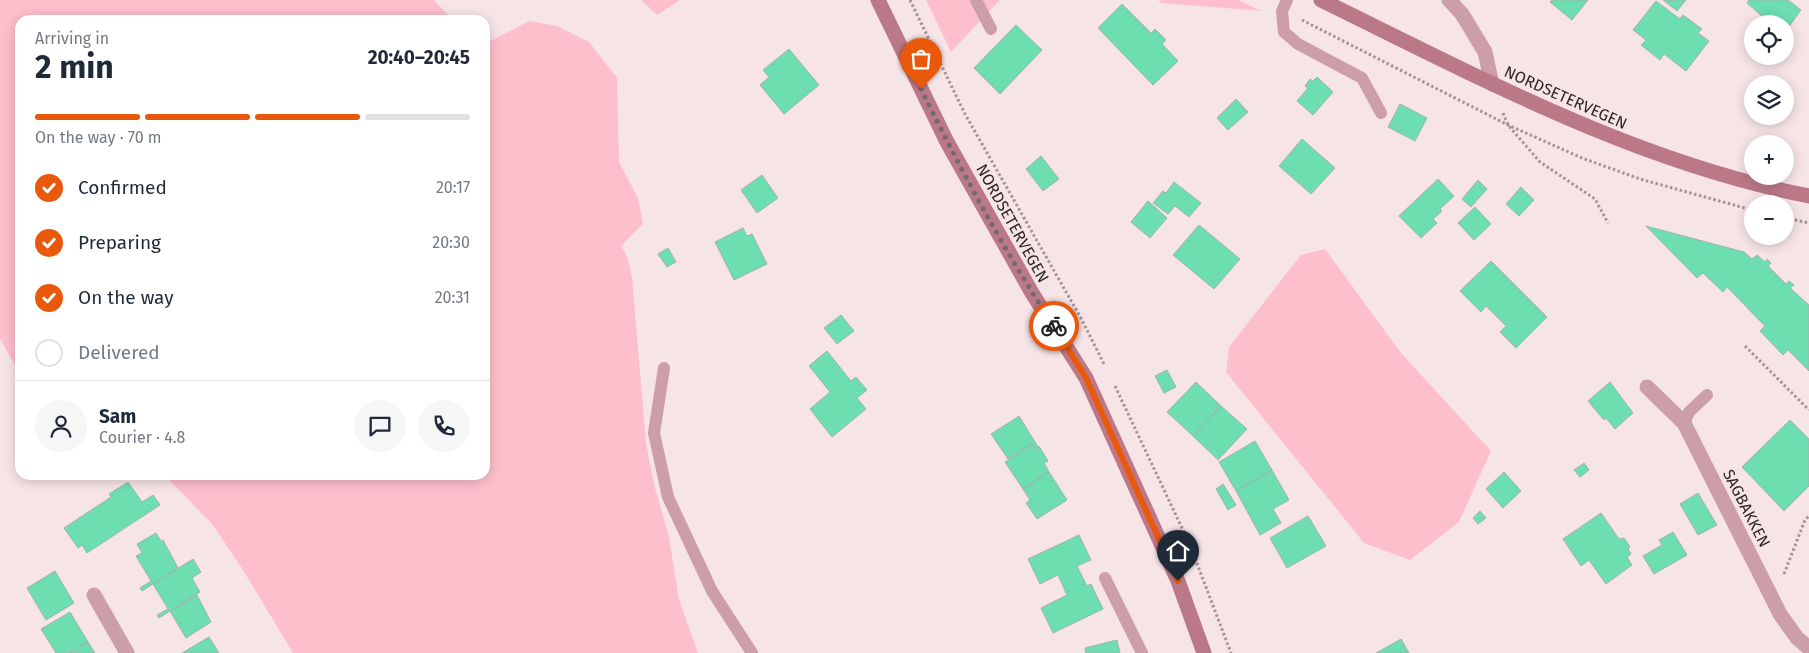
<!DOCTYPE html>
<html lang="en">
<head>
<meta charset="utf-8">
<style>
	:root { --surface:#fff; --page:#f6f6f7; --text:#1f2937; --muted:#747a83; --line:#e0e1e3; --accent:#ea580c }
	body { margin:0; font-family:"Fira Sans",sans-serif; background:var(--page); color:var(--text); height:100vh; display:flex; flex-direction:column; font-size:19px; white-space:nowrap }
	* { box-sizing:border-box; margin:0 }
	p { font-size:16px; color:var(--muted) }
	.icon { flex:none; width:28px; height:28px; fill:none; stroke:currentColor; stroke-width:2; stroke-linecap:round; stroke-linejoin:round }
	.map { position:relative; flex:1; overflow:hidden }
	.details { position:absolute; left:15px; top:15px; width:475px; height:465px; display:flex; flex-direction:column; background:var(--surface); border-radius:15px; box-shadow:0 2px 12px #0003 }
	.details>* { flex:none }
	.controls { position:absolute; left:1744px; top:15px; display:grid; gap:10px }
	.controls a { display:grid; place-items:center; width:50px; height:50px; border-radius:50%; background:var(--surface); box-shadow:0 2px 12px #0003; font-size:25px }
	.pin { position:absolute; display:grid; place-items:center; width:42px; height:42px; color:#fff; margin:-51px -21px; border-radius:50% 50% 50% 0; rotate:-45deg; box-shadow:0 0 5px #0007 }
	.pin .icon { rotate:45deg }
	.courier { position:absolute; display:grid; place-items:center; width:50px; height:50px; margin:-25px; border:4px solid #ea580c; border-radius:50%; background:#fff; color:#222; box-shadow:0 1px 6px #0007 }
	.summary em { font-style:normal; font-weight:700 }
	.summary div { display:flex; flex-direction:column-reverse }
	.summary { display:flex; align-items:center; justify-content:space-between; height:85px; padding:0 20px }
	h1 { font-size:32px; font-weight:700; line-height:38px }
	.bar { display:grid; grid-template-columns:repeat(4,1fr); gap:8px 5px; align-content:center; height:60px; padding:0 20px }
	.bar i { height:6px; border-radius:4px; background:var(--line) }
	.bar .on { background:var(--accent) }
	.bar p { grid-column:span 4 }
	.line { display:flex; align-items:center; gap:12px; padding:0 20px; border-top:1px solid var(--line) }
	.line div { flex:1 }
	.round { display:grid; place-items:center; flex:none; width:52px; height:52px; border-radius:26px; background:var(--page) }
	ol { padding:0 20px; list-style:none }
	li { display:flex; align-items:center; gap:15px; height:55px }
	li p { margin-inline-start:auto }
	li .icon { padding:5px; border-radius:50%; background:var(--accent); color:#fff; stroke-width:4 }
	li:last-child { color:var(--muted) }
	li i { width:28px; height:28px; border:2px solid var(--line); border-radius:50% }
	.map>svg:first-child { display:block }
	.green { fill:#fdbfcc }
	.building { fill:#6ddeb0; stroke:#a2b2aa }
	.lines { fill:none; stroke-linecap:round; stroke-linejoin:round }
	.path { stroke:#a29496; stroke-width:3; stroke-dasharray:2.5 2.5; stroke-linecap:butt }
	.lane { stroke:#cc9ea8; stroke-width:12 }
	.street { stroke:#cc9ea8; stroke-width:15 }
	.secondary { stroke:#bb7988; stroke-width:15 }
	.done { stroke:#73686a; stroke-width:5; stroke-dasharray:0 9 }
	.route { stroke:#ea580c; stroke-width:6 }
	.labels { text-anchor:middle; stroke-width:4; stroke-linejoin:round; paint-order:stroke }
	.street-label { font-size:16px; fill:#2c2526; stroke:#f7e4e7 }
</style>
</head>
<body>
<div class="map">
<svg width="1809" height="653" viewBox="0 0 1809 653">
	<rect width="100%" height="100%" fill="#f7e4e7"/>
	<path class="green" d="M 0,0 L 434,0 L 453,20 L 20,20 L 20,374 L 0,339 Z
		M 641,0 L 680,0 L 657,15 Z
		M 926,0 L 1000,0 L 951,52 Z
		M 1158,0 L 1238,0 L 1262,11 L 1162,3 Z
		M 529,21 L 557,26 L 589,42 L 617,78 L 619,162 L 638,198 L 643,224 L 621,246 L 627,256 L 632,277 L 646,443 L 655,488 L 669,537 L 679,600 L 698,653 L 293,653 L 243,570 L 213,525 L 164,475 L 485,475 L 485,44 Z
		M 1325,249 L 1401,353 L 1491,451 L 1459,522 L 1410,560 L 1364,543 L 1226,372 L 1229,347 L 1301,255 Z"/>
	<path class="building" d="M 1552,0 L 1588,0 L 1572,20 L 1550,2 Z
		M 1663,0 L 1686,0 L 1677,11 Z
		M 1749,0 L 1788,0 L 1801,10 L 1785,32 L 1785,24 L 1771,24 L 1747,3 Z
		M 1656,1 L 1680,19 L 1683,15 L 1702,29 L 1698,33 L 1709,41 L 1686,71 L 1664,54 L 1660,60 L 1641,45 L 1646,40 L 1633,30 Z
		M 1122,4 L 1151,33 L 1155,29 L 1166,40 L 1162,44 L 1178,61 L 1153,85 L 1098,28 Z
		M 1016,25 L 1042,50 L 1000,94 L 974,68 Z
		M 789,49 L 819,85 L 784,114 L 760,85 L 769,77 L 763,70 Z
		M 1317,77 L 1333,92 L 1313,115 L 1297,101 L 1308,88 L 1305,86 L 1310,79 L 1313,81 Z
		M 1236,99 L 1248,112 L 1228,130 L 1217,118 Z
		M 1400,104 L 1427,118 L 1415,141 L 1388,127 Z
		M 1302,139 L 1335,168 L 1311,194 L 1279,166 Z
		M 1041,156 L 1059,179 L 1043,191 L 1026,169 Z
		M 762,175 L 778,198 L 757,213 L 741,190 Z
		M 1438,179 L 1454,196 L 1440,209 L 1442,211 L 1433,219 L 1437,223 L 1421,238 L 1399,216 Z
		M 1478,180 L 1487,189 L 1471,207 L 1462,199 Z
		M 1174,182 L 1201,203 L 1189,217 L 1175,206 L 1168,214 L 1153,203 L 1163,191 L 1166,193 Z
		M 1521,187 L 1534,200 L 1519,216 L 1506,204 Z
		M 1148,201 L 1167,218 L 1150,238 L 1131,222 Z
		M 1475,207 L 1491,224 L 1474,240 L 1458,223 Z
		M 1199,225 L 1240,259 L 1214,289 L 1173,255 Z
		M 1646,226 L 1744,252 L 1752,259 L 1757,255 L 1765,262 L 1767,259 L 1771,263 L 1768,266 L 1786,284 L 1789,281 L 1794,285 L 1790,288 L 1809,305 L 1809,371 L 1788,350 L 1783,355 L 1760,331 L 1765,326 L 1727,287 L 1723,292 L 1703,273 L 1697,278 Z
		M 743,228 L 747,236 L 752,234 L 767,264 L 734,280 L 715,242 Z
		M 668,248 L 676,262 L 667,267 L 658,254 Z
		M 1491,261 L 1547,317 L 1516,348 L 1500,332 L 1506,326 L 1486,306 L 1481,312 L 1460,291 Z
		M 841,315 L 854,331 L 837,344 L 824,328 Z
		M 827,351 L 851,381 L 856,377 L 867,390 L 857,398 L 866,409 L 832,437 L 810,409 L 830,392 L 809,366 Z
		M 1167,370 L 1176,387 L 1164,393 L 1155,376 Z
		M 1196,382 L 1221,406 L 1193,436 L 1167,412 Z
		M 1610,382 L 1633,413 L 1615,429 L 1606,418 L 1604,420 L 1588,401 Z
		M 1221,406 L 1247,429 L 1218,460 L 1193,436 Z
		M 1019,416 L 1038,447 L 1035,449 L 1032,444 L 1008,459 L 991,434 Z
		M 1790,420 L 1809,439 L 1809,486 L 1784,511 L 1742,467 Z
		M 1255,441 L 1272,470 L 1236,491 L 1219,462 Z
		M 1032,444 L 1035,449 L 1039,446 L 1048,461 L 1044,463 L 1049,472 L 1023,489 L 1005,462 Z
		M 1584,463 L 1589,470 L 1580,477 L 1574,470 Z
		M 1272,470 L 1289,500 L 1273,509 L 1281,523 L 1260,535 L 1236,491 Z
		M 1049,472 L 1067,500 L 1037,519 L 1026,503 L 1030,500 L 1023,489 Z
		M 1504,472 L 1521,491 L 1503,508 L 1486,489 Z
		M 128,482 L 142,502 L 153,495 L 160,505 L 87,553 L 82,545 L 78,548 L 64,528 L 111,497 L 109,494 Z
		M 1223,484 L 1236,505 L 1228,510 L 1216,489 Z
		M 1698,493 L 1717,525 L 1698,535 L 1680,504 Z
		M 1480,511 L 1486,518 L 1478,524 L 1473,518 Z
		M 1601,513 L 1619,539 L 1624,538 L 1630,547 L 1628,549 L 1631,554 L 1627,557 L 1632,565 L 1606,584 L 1589,560 L 1581,566 L 1563,539 Z
		M 1308,516 L 1326,546 L 1287,568 L 1270,538 Z
		M 1673,532 L 1687,555 L 1654,574 L 1643,556 L 1662,545 L 1659,540 Z
		M 156,533 L 161,541 L 163,540 L 178,568 L 142,591 L 140,588 L 151,581 L 136,556 L 142,553 L 137,544 Z
		M 1079,535 L 1091,560 L 1077,566 L 1087,586 L 1091,584 L 1103,609 L 1053,633 L 1041,608 L 1067,595 L 1058,575 L 1040,584 L 1028,559 Z
		M 193,559 L 201,572 L 192,578 L 200,592 L 159,618 L 157,615 L 168,609 L 153,584 Z
		M 55,571 L 74,603 L 46,620 L 27,588 Z
		M 197,595 L 211,622 L 186,638 L 170,611 Z
		M 70,612 L 88,642 L 69,653 L 56,653 L 41,629 Z
		M 209,637 L 219,653 L 182,653 Z
		M 1401,639 L 1409,653 L 1376,653 Z
		M 1117,640 L 1120,653 L 1086,653 L 1085,648 Z
		M 88,642 L 95,653 L 69,653 Z"/>
	<g class="lines">
		<path class="path" d="M 910,0 L 965,114 L 1082,320 L 1104,364
			M 1302,20 L 1508,125 L 1582,158 L 1640,179 L 1752,210
			M 1503,113 L 1508,125 L 1540,162 L 1595,199 L 1608,223
			M 1785,218 L 1809,223
			M 1745,346 L 1809,410
			M 1115,386 L 1190,545 L 1231,653
			M 1784,574 L 1805,520 L 1809,516"/>
		<path class="lane" d="M 976,0 L 991,29
			M 1287,0 L 1282,11 L 1284,32 L 1298,44 L 1362,78 L 1381,113
			M 664,368 L 654,433 L 668,497 L 712,591 L 752,653
			M 1684,423 L 1689,412 L 1707,395
			M 1105,578 L 1142,653"/>
		<path class="street" d="M 1449,0 L 1462,14 L 1485,52 L 1492,84
			M 1647,387 L 1684,423 L 1780,614 L 1797,638 L 1809,648
			M 94,595 L 127,653"/>
		<path class="secondary" d="M 878,0 L 947,142 L 1032,293 L 1086,378 L 1178,581 L 1204,653
			M 1321,0 C 1479,77 1635,162 1809,196"/>
	</g>
	<g class="lines">
		<path class="done" d="M 921,89 C 961,170 1004,251 1054,326"/>
		<path class="route" d="M 1054,326 L 1086,378 L 1178,581"/>
	</g>
	<g class="labels">
		<g class="street-label">
			<text transform="translate(1566 97) rotate(24)" y="6">NORDSETERVEGEN</text>
			<text transform="translate(1013 223) rotate(61)" y="6">NORDSETERVEGEN</text>
			<text transform="translate(1747 508) rotate(63)" y="6">SAGBAKKEN</text>
		</g>
	</g>
</svg>
<div class="controls">
<a><svg class="icon" aria-label="locate" viewBox="0 0 24 24"><circle cx="12" cy="12" r="6"/><path d="M12 2v4M12 18v4M2 12h4M18 12h4"/></svg></a>
<a><svg class="icon" aria-label="layers" viewBox="0 0 24 24"><path d="M12 4l9 5-9 5-9-5zM3 14l9 5 9-5"/></svg></a>
<a>+</a>
<a>−</a>
</div>
<div class="pin" style="left:921px;top:89px;background:#ea580c"><svg class="icon" aria-label="bag" viewBox="0 0 24 24"><path d="M5 8h14l-1 12H6zM9 8a3 3 0 0 1 6 0"/></svg></div>
<div class="pin" style="left:1178px;top:581px;background:#1f2937"><svg class="icon" aria-label="home" viewBox="0 0 24 24"><path d="M3 11l9-7 9 7M6 9v11h12V9"/></svg></div>
<div class="courier" style="left:1054px;top:326px"><svg class="icon" aria-label="bike" viewBox="0 0 24 24"><circle cx="6" cy="16" r="4"/><circle cx="18" cy="16" r="4"/><path d="M6 16l4-8h5l3 8M10 8l3 8H6M13 5h3"/></svg></div>
<section class="details">
<div class="summary"><div><h1>2 min</h1><p>Arriving in</p></div><em>20:40–20:45</em></div>
<div class="bar"><i class="on"></i><i class="on"></i><i class="on"></i><i></i><p>On the way · 70 m</p></div>
<ol>
<li><svg class="icon" aria-label="check" viewBox="0 0 24 24"><path d="M5 12l5 5 9-10"/></svg>Confirmed<p>20:17</p></li>
<li><svg class="icon" aria-label="check" viewBox="0 0 24 24"><path d="M5 12l5 5 9-10"/></svg>Preparing<p>20:30</p></li>
<li><svg class="icon" aria-label="check" viewBox="0 0 24 24"><path d="M5 12l5 5 9-10"/></svg>On the way<p>20:31</p></li>
<li><i></i>Delivered</li>
</ol>
<div class="line" style="height:90px"><a class="round"><svg class="icon" aria-label="person" viewBox="0 0 24 24"><circle cx="12" cy="8" r="4"/><path d="M4 21q1-7 8-7t8 7"/></svg></a><div><b>Sam</b><p>Courier · 4.8</p></div><a class="round"><svg class="icon" aria-label="chat" viewBox="0 0 24 24"><path d="M4 5h16v11H9l-5 4z"/></svg></a><a class="round"><svg class="icon" aria-label="phone" viewBox="0 0 24 24"><path d="M5 4h4l2 5-3 2q2 4 5 5l2-3 5 2v4C11 20 4 13 5 4z"/></svg></a></div>
</section>
</div>
</body>
</html>
